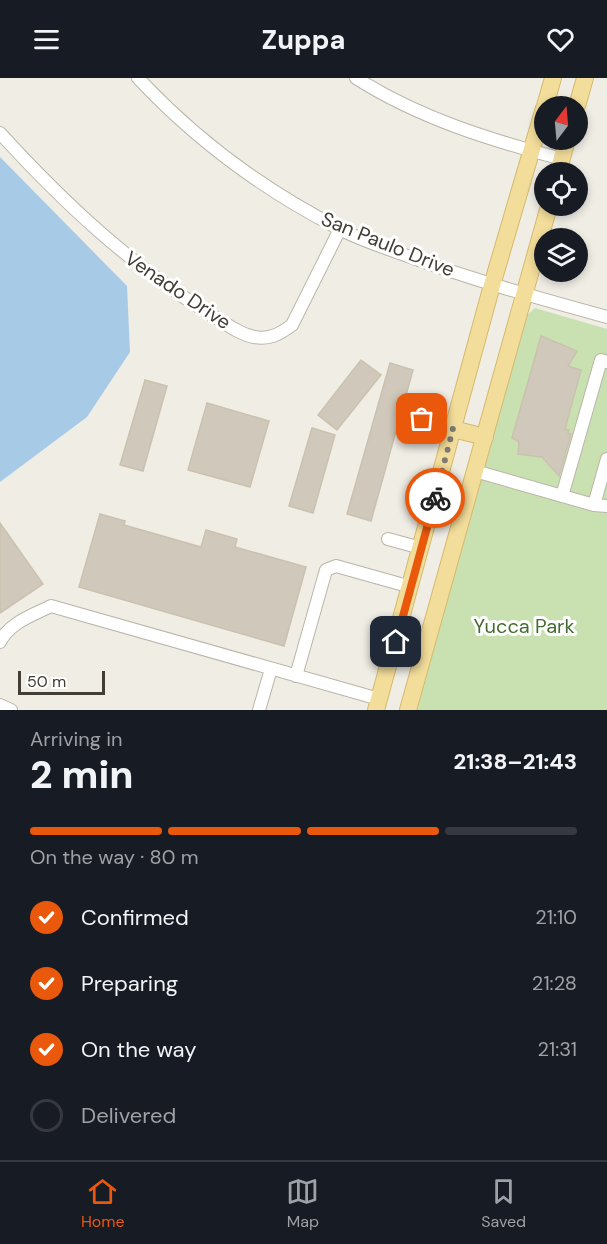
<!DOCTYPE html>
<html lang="en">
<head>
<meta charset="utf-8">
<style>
	:root { --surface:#171b24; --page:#242831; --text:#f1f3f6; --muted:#9ea1a6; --line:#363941; --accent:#ea580c }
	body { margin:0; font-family:"DM Sans",sans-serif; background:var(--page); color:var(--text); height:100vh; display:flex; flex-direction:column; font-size:22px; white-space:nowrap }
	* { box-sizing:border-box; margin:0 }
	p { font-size:20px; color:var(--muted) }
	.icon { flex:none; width:33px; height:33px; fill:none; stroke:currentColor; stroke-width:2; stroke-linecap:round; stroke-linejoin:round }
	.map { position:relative; height:632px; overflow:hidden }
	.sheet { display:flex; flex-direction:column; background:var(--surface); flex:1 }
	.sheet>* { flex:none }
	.needle { width:39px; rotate:16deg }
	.controls { position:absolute; left:534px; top:18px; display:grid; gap:12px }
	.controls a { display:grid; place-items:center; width:54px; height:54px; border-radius:50%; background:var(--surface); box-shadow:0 3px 9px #0003; font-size:30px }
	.scale { position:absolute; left:18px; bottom:15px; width:87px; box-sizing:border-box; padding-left:6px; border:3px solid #423d35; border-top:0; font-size:16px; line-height:21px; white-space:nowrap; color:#423d35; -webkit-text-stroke:4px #fff; paint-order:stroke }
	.pin { position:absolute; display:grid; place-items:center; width:51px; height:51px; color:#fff; margin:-26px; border-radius:12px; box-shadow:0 3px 9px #0006 }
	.courier { position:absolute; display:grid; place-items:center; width:60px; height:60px; margin:-30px; border:4px solid #ea580c; border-radius:50%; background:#fff; color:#222; box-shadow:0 2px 8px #0007 }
	.head em { font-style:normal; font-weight:800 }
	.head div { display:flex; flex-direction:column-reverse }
	.head { display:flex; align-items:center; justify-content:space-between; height:102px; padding:0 30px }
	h1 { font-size:39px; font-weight:800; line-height:45px }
	.bar { display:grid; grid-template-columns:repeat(4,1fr); gap:9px 6px; align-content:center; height:72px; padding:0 30px }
	.bar i { height:8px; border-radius:4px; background:var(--line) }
	.bar .current { background:var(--accent) }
	.bar p { grid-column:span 4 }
	ol { padding:0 30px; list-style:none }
	li { display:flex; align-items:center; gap:18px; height:66px }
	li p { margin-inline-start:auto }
	li .icon { padding:6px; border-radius:50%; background:var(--accent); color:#fff; stroke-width:4 }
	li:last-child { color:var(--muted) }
	li i { width:33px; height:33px; border:3px solid var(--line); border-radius:50% }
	header { display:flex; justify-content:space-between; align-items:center; height:78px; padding:0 30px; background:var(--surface); font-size:27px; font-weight:800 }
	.menu { display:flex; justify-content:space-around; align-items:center; height:84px; border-top:2px solid var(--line); background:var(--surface); font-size:16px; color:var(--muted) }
	.menu a { display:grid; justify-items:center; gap:3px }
	.menu .current { color:var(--accent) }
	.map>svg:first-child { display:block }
	.green { fill:#c9e0b1 }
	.water { fill:#a7cae7 }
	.building { fill:#d0c9bb; stroke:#cac1af; stroke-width:1.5 }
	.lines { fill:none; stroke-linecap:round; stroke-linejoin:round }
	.minor-casing { stroke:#bab5a8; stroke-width:14 }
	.major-casing { stroke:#d5ba6d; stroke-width:18 }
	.minor { stroke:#fff; stroke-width:12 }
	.major { stroke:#f3dd9b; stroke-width:16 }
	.done { stroke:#7f7b73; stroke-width:6; stroke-dasharray:0 10.8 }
	.route { stroke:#ea580c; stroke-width:8 }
	.labels { text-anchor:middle; stroke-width:6; stroke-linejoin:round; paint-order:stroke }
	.street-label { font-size:20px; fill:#423d35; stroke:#fff }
	.park-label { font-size:20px; fill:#446c2f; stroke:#fff }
</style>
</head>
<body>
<header><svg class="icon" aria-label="menu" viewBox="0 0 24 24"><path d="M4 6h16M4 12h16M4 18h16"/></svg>Zuppa<svg class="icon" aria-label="heart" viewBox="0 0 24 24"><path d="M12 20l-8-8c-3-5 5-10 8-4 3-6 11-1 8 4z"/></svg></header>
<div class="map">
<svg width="607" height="632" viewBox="0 0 607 632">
	<rect width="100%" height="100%" fill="#f0ede5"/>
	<path class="green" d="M 535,230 L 607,251 L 607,632 L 415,632 L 525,239 Z"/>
	<path class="water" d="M 0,79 L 127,208 L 130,274 L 87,339 L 0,404 Z"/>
	<path class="building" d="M 541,258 L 577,273 L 568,288 L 581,292 L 565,351 L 569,352 L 568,355 L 571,356 L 559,398 L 542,379 L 518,376 L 519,364 L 512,360 Z
		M 361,282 L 381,297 L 337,352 L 318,337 Z
		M 390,285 L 413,292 L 371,443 L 347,436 Z
		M 145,302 L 167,308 L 143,393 L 120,387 Z
		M 207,325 L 269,343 L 250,409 L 188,392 Z
		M 312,350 L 335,357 L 313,435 L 289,428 Z
		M 100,436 L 125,443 L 124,447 L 201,469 L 206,452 L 237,461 L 235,469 L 306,489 L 284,568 L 79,509 Z
		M 0,445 L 43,506 L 0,535 Z"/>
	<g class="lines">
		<g class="minor-casing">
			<path id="minor" d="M 138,0 C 195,61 264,112 338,150 C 358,161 381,168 402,176 C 469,201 538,220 607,239
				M 356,0 C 419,40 490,62 562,81
				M 0,55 C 63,124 130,187 210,236 C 224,244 238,256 254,259 C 269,262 280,256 292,247 L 340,151
				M 422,341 L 453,351
				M 475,393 L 594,427 L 607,428
				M 562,418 L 601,282 L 607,284
				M 594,427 L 607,381
				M 388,461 L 421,470
				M 0,564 C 9,545 33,537 51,528 L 379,621
				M 296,598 L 326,492 L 336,488 L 411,509
				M 0,627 L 11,632
				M 259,632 L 271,591"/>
		</g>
		<g class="major-casing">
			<path id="major" d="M 545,28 L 553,0
				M 577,28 L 585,0
				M 558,94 L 567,62
				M 453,351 L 485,359
				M 376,632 L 492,207 L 544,30
				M 408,632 L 549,128"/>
		</g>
		<use href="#minor" class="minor"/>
		<use href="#major" class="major"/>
	</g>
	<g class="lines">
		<path class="done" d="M 422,341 L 453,351 L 435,420"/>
		<path class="route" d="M 396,564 L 435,420"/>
	</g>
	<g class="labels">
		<g class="street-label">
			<text transform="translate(388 166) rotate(22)" y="7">San Paulo Drive</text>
			<text transform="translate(178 212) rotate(34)" y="7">Venado Drive</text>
		</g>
		<g class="park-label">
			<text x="524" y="555">Yucca Park</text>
		</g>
	</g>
</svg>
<div class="controls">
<a><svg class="needle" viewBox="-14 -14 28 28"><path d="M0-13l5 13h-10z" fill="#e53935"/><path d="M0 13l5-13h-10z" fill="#9ea1a6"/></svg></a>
<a><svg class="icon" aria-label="locate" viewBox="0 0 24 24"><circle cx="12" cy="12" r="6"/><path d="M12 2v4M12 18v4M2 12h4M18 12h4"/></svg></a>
<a><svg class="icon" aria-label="layers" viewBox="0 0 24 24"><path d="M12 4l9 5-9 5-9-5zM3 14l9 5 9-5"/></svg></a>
</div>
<div class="scale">50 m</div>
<div class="pin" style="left:422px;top:341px;background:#ea580c"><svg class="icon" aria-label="bag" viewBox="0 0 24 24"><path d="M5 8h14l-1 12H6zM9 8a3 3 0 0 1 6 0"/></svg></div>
<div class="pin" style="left:396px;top:564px;background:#1f2937"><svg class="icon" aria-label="home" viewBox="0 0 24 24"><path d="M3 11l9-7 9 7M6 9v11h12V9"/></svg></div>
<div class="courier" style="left:435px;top:420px"><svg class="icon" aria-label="bike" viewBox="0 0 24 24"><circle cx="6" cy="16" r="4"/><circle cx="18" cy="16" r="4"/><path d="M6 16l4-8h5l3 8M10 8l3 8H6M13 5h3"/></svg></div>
</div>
<section class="sheet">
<div class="head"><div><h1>2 min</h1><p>Arriving in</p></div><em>21:38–21:43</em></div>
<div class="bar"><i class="current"></i><i class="current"></i><i class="current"></i><i></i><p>On the way · 80 m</p></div>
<ol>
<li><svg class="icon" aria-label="check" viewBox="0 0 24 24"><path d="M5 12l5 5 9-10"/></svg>Confirmed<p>21:10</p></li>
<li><svg class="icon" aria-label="check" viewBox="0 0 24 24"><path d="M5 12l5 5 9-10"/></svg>Preparing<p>21:28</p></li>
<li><svg class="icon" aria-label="check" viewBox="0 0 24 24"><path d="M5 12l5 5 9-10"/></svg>On the way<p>21:31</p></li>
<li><i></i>Delivered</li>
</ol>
</section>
<nav class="menu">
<a class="current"><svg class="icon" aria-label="home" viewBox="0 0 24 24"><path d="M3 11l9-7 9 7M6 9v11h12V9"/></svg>Home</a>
<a><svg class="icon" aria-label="map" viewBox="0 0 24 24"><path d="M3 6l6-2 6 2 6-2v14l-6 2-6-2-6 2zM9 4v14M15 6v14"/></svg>Map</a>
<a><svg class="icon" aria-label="saved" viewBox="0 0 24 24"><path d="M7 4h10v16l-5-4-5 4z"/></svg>Saved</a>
</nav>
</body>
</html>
